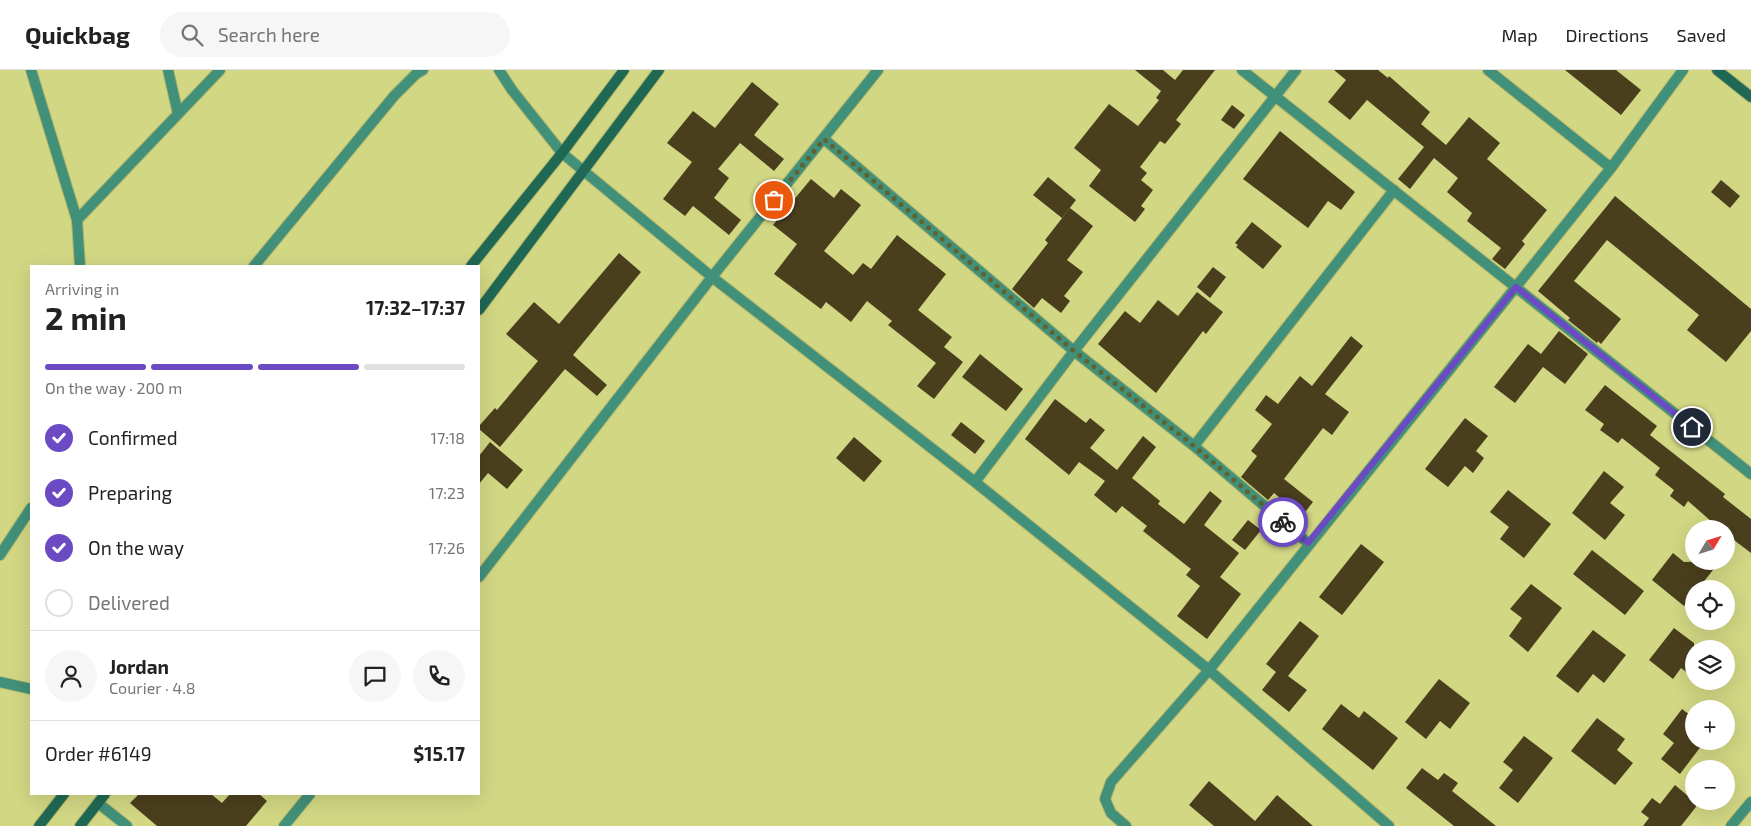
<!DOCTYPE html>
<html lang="en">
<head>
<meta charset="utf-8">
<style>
	:root { --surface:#fff; --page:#f6f6f6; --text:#222; --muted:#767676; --line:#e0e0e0; --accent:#6b4ac3 }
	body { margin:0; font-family:"Exo 2",sans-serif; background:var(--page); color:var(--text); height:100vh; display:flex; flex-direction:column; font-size:19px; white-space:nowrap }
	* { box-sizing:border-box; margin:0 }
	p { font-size:16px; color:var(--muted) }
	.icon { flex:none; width:28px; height:28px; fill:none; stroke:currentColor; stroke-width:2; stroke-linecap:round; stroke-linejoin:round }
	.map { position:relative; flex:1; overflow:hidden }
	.side { position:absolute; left:30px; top:195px; width:450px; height:530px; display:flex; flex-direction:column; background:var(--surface); border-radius:0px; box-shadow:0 5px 20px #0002 }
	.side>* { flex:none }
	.needle { width:32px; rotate:52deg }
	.controls { position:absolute; left:1685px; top:450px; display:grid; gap:10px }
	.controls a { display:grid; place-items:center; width:50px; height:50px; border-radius:50%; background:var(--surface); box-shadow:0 5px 20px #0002; font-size:25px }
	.pin { position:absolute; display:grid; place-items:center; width:42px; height:42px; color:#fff; margin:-21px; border:2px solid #fff; border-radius:50%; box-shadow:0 1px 5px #0007 }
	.courier { position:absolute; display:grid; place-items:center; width:50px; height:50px; margin:-25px; border:4px solid #6b4ac3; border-radius:50%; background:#fff; color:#222; box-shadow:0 1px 6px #0007 }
	.headline em { font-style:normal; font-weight:700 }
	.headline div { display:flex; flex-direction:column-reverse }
	.headline { display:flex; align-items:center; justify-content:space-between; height:85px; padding:0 15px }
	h1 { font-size:32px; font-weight:700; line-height:38px }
	.bar { display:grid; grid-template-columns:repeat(4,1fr); gap:8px 5px; align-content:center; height:60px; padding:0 15px }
	.bar i { height:6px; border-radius:4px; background:var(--line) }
	.bar .selected { background:var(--accent) }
	.bar p { grid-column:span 4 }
	.line { display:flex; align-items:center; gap:12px; padding:0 15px; border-top:1px solid var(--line) }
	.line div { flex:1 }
	.round { display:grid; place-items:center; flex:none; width:52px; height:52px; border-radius:26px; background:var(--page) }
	ol { padding:0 15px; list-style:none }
	li { display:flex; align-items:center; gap:15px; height:55px }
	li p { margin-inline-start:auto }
	li .icon { padding:5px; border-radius:50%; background:var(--accent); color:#fff; stroke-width:4 }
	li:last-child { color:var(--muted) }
	li i { width:28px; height:28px; border:2px solid var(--line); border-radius:50% }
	header { display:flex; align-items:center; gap:30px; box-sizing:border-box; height:70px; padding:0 25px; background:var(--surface); border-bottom:1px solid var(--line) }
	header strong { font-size:24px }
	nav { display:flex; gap:28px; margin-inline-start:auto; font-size:18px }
	.search { width:350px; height:45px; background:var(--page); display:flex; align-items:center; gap:12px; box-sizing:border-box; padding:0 18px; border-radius:28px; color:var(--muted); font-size:19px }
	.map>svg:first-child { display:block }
	.building { fill:#4a3f1d }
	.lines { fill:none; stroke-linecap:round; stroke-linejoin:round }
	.minor-casing { stroke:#afb36a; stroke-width:12 }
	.secondary-casing { stroke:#afb36a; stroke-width:12 }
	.minor { stroke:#419079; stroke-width:10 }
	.secondary { stroke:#1f6854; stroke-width:10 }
	.done { stroke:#60622f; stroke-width:5; stroke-dasharray:0 9 }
	.route { stroke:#6b4ac3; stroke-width:6 }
</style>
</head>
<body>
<header>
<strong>Quickbag</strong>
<div class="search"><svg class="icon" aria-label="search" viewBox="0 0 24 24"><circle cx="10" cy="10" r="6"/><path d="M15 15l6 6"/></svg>Search here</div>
<nav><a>Map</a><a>Directions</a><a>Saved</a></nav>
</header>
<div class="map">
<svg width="1751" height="756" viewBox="0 0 1751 756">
	<rect width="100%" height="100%" fill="#d2d784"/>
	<path class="building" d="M 1135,0 L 1163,0 L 1175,10 L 1183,0 L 1215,0 L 1176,50 L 1181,54 L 1165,74 L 1160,71 L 1140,97 L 1147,103 L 1141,110 L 1153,120 L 1141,136 L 1145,139 L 1135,152 L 1089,116 L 1101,100 L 1074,78 L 1109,34 L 1138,56 L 1159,30 L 1156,28 L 1161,21 Z
		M 1334,0 L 1378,0 L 1388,8 L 1389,6 L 1430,42 L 1421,54 L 1446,75 L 1469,47 L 1500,73 L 1487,89 L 1547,140 L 1522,171 L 1525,174 L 1505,199 L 1492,189 L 1501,178 L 1467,151 L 1472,143 L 1447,122 L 1458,108 L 1434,88 L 1410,119 L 1398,109 L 1424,77 L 1367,30 L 1350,50 L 1328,32 L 1346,10 Z
		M 1565,0 L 1616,0 L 1641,20 L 1621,45 Z
		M 752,12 L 779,34 L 754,65 L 784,89 L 774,101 L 740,73 L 718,99 L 729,108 L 714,128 L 741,150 L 729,165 L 693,136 L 685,146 L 663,129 L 692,92 L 667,73 L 693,41 L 715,58 Z
		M 1232,35 L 1245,45 L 1234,59 L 1221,50 Z
		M 1280,61 L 1355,122 L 1341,140 L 1328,131 L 1308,158 L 1243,109 Z
		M 1048,107 L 1076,130 L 1062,148 L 1033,125 Z
		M 811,109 L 834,128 L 841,119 L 861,135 L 824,181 L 853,205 L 863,193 L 871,199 L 897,165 L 946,204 L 918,240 L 952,267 L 944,277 L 963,292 L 934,329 L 917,316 L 936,293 L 888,255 L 892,251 L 867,231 L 851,252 L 826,232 L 821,239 L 774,204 L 797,174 L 773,155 Z
		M 1721,110 L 1740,126 L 1730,138 L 1711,122 Z
		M 1615,126 L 1751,239 L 1751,261 L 1726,292 L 1687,260 L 1699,245 L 1607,170 L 1574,211 L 1621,249 L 1601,274 L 1598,271 L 1597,273 L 1568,250 L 1570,248 L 1538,221 Z
		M 1070,138 L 1093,156 L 1067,190 L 1083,202 L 1064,226 L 1070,231 L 1061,243 L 1042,228 L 1034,238 L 1012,219 L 1048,173 L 1045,170 Z
		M 1252,152 L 1282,176 L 1263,199 L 1236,177 L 1238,175 L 1235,173 Z
		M 619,183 L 641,202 L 573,285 L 607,315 L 597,326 L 565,299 L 500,377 L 479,359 L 479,356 L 495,338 L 497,340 L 538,291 L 506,264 L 534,232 L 559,254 Z
		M 1213,197 L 1226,207 L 1210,228 L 1197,217 Z
		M 1197,222 L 1223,242 L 1206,264 L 1203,261 L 1156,323 L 1098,274 L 1125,241 L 1140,253 L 1158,230 L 1178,246 Z
		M 1559,261 L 1588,284 L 1565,314 L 1543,297 L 1515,333 L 1494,317 L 1528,274 L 1541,284 Z
		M 1351,266 L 1363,276 L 1325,324 L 1349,342 L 1332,365 L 1323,358 L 1284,409 L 1313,432 L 1302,446 L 1274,423 L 1268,430 L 1241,407 L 1257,386 L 1251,381 L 1272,354 L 1255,340 L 1266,325 L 1278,334 L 1300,306 L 1312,316 Z
		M 980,284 L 1023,319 L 1006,341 L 962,307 Z
		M 1605,315 L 1657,356 L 1650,365 L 1725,424 L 1723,427 L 1751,449 L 1751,483 L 1726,464 L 1726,459 L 1720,459 L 1688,431 L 1684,437 L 1670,426 L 1674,420 L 1655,405 L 1660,398 L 1622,368 L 1618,373 L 1600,360 L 1604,354 L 1585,340 Z
		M 1055,329 L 1086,353 L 1090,348 L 1105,360 L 1090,378 L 1117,400 L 1143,366 L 1156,377 L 1132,408 L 1160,431 L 1158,434 L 1184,454 L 1210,421 L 1222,431 L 1204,455 L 1239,483 L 1220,507 L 1241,524 L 1207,569 L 1177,546 L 1200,516 L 1186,505 L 1191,499 L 1143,461 L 1147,456 L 1122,436 L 1116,443 L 1094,425 L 1105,411 L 1079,392 L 1069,405 L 1025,369 Z
		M 1465,348 L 1488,366 L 1476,381 L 1484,388 L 1473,403 L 1465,396 L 1448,417 L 1425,399 Z
		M 961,352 L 985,371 L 975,384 L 951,365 Z
		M 854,367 L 882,391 L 864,412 L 836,388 Z
		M 490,372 L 523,400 L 507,419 L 488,403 L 479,414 L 479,386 Z
		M 1604,401 L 1624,417 L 1610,433 L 1625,445 L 1605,470 L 1572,443 Z
		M 1508,420 L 1551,454 L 1524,488 L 1500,469 L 1509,457 L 1490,442 Z
		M 1248,450 L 1261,460 L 1245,480 L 1232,470 Z
		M 1361,474 L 1384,492 L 1342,545 L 1319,527 Z
		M 1592,480 L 1644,521 L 1625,545 L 1573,504 Z
		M 1673,483 L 1684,492 L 1720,491 L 1698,519 L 1694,519 L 1694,524 L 1684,536 L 1652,510 Z
		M 1531,514 L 1562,538 L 1528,582 L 1509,566 L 1522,548 L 1510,539 Z
		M 1300,551 L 1319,566 L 1288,606 L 1307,620 L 1289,642 L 1262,620 L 1276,602 L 1266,594 Z
		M 1674,558 L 1694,573 L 1694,608 L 1681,598 L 1673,609 L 1649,590 Z
		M 1593,560 L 1626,585 L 1604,613 L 1593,604 L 1578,623 L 1556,606 Z
		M 1439,609 L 1470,633 L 1450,659 L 1440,651 L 1426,669 L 1405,652 Z
		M 1341,634 L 1359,648 L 1364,641 L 1398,668 L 1373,700 L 1322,659 Z
		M 1682,639 L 1694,648 L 1694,671 L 1705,671 L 1680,704 L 1661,689 L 1674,673 L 1663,664 Z
		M 1597,648 L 1625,669 L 1617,680 L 1633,693 L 1615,715 L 1571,681 Z
		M 1524,666 L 1553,688 L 1518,733 L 1499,718 L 1513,700 L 1503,692 Z
		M 1422,698 L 1438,710 L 1444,703 L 1458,713 L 1452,721 L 1496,756 L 1454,756 L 1406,718 Z
		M 1209,711 L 1255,751 L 1277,725 L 1313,756 L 1214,756 L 1189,735 Z
		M 1675,715 L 1694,731 L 1699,733 L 1681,756 L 1643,756 L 1649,748 L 1641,742 L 1652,728 L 1660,734 Z
		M 139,724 L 211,724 L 222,733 L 230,724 L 259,724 L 267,731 L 246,756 L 157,756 L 130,733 Z"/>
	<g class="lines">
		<g class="minor-casing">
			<path id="minor" d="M 31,0 L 77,150 L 80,196
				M 168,0 L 178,44
				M 499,0 L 512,20 L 562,83 L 712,207 L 975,412 L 1209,600 L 1389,756
				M 1242,0 L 1751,404
				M 1488,0 L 1611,98
				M 824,69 L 1074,281 L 1194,376 L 1308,473
				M 77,150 L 220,0
				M 254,196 L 394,26 L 416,4 L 423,0
				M 1194,376 L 1394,120
				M 975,412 L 1074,281 L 1296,0
				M 0,485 L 31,438
				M 479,507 L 712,207 L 878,0
				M 0,612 L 31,619
				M 98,733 L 127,756
				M 284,756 L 310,724
				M 1126,756 L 1111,743 L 1105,729 L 1111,712 L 1209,600 L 1611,98 L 1683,0
				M 1731,756 L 1751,732"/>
		</g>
		<g class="secondary-casing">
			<path id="secondary" d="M 1717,0 L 1751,27
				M 471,196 L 562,83 L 624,0
				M 479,240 L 659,0
				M 39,756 L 64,724
				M 80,756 L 105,724"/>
		</g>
		<use href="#minor" class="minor"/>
		<use href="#secondary" class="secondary"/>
	</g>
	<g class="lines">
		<path class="done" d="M 774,130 L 824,69 L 1074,281 L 1194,376 L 1283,452"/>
		<path class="route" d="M 1283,452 L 1308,473 L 1516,217 L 1692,357"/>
	</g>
</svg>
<div class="controls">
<a><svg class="needle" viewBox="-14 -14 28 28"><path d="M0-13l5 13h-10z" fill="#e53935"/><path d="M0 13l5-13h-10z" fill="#767676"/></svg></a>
<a><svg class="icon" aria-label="locate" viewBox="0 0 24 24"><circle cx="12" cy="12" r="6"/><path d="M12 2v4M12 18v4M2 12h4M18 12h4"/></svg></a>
<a><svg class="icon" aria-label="layers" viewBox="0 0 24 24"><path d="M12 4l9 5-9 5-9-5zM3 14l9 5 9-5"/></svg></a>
<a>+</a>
<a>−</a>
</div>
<div class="pin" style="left:774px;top:130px;background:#ea580c"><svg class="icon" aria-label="bag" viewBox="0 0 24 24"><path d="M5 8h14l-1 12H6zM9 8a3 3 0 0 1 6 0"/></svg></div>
<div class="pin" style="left:1692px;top:357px;background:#1f2937"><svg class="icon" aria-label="home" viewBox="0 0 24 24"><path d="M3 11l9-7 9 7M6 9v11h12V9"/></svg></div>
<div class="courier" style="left:1283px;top:452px"><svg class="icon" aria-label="bike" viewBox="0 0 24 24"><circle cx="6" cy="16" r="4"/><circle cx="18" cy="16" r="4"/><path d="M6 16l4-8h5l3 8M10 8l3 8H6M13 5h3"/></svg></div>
<section class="side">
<div class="headline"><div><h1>2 min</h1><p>Arriving in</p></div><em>17:32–17:37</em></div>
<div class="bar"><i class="selected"></i><i class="selected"></i><i class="selected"></i><i></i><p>On the way · 200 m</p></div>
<ol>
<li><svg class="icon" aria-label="check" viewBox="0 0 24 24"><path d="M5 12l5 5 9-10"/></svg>Confirmed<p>17:18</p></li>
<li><svg class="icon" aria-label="check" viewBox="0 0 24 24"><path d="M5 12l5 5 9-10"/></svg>Preparing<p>17:23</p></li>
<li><svg class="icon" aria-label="check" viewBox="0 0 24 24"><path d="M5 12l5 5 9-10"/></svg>On the way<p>17:26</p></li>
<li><i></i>Delivered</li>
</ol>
<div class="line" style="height:90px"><a class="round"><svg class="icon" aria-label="person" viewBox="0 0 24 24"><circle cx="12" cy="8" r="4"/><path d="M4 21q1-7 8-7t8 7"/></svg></a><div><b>Jordan</b><p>Courier · 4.8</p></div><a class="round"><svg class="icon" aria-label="chat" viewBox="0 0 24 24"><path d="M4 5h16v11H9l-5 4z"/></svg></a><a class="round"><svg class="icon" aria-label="phone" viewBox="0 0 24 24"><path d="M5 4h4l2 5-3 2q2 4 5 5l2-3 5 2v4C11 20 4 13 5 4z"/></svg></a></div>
<div class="line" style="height:65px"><div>Order #6149</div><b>$15.17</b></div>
</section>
</div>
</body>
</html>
